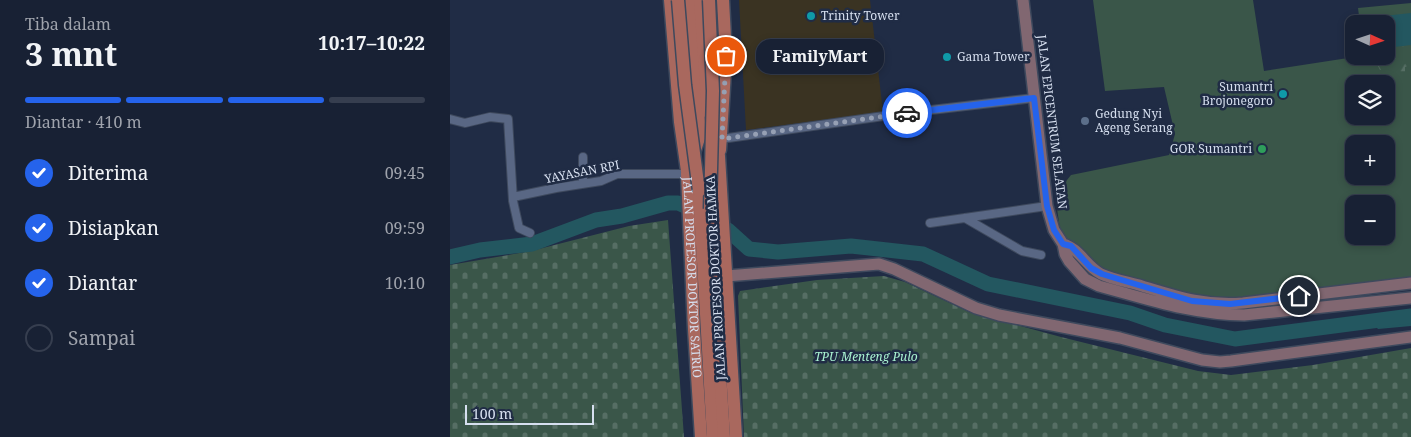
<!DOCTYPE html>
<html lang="id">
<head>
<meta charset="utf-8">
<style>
	:root { --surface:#182134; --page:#21293c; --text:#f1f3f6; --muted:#9fa3ac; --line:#363e4f; --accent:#2563eb }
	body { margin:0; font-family:"Noto Serif",serif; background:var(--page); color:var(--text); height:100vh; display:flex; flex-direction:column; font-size:19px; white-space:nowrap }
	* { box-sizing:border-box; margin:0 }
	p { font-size:16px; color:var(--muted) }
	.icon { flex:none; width:28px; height:28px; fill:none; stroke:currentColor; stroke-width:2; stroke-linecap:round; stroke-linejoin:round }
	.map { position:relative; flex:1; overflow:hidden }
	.sheet { display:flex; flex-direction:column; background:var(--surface); width:450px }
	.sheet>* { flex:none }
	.needle { width:32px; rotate:93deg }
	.tools { position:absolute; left:895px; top:15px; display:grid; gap:10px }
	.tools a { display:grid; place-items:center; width:50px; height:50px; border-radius:10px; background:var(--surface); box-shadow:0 2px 8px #0003,0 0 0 1px var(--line); font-size:25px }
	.scale { position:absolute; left:15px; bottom:12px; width:129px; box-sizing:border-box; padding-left:5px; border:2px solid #d6dfef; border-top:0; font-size:14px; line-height:18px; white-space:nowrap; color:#d6dfef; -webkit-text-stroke:4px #202c45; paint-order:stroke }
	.pin { position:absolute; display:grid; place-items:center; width:42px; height:42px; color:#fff; margin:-21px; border:2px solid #fff; border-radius:50%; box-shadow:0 1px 5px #0007 }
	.courier { position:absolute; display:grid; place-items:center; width:50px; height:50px; margin:-25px; border:4px solid #2563eb; border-radius:50%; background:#fff; color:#222; box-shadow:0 1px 6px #0007 }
	.bubble { position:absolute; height:35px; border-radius:15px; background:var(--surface); box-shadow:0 2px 8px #0003,0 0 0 1px var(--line); font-size:16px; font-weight:700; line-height:35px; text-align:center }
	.headline em { font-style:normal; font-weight:700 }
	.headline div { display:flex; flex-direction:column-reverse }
	.headline { display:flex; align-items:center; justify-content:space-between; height:85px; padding:0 25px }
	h1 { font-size:32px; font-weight:700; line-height:38px }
	.bar { display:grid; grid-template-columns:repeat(4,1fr); gap:8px 5px; align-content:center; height:60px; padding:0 25px }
	.bar i { height:6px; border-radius:4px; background:var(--line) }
	.bar .selected { background:var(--accent) }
	.bar p { grid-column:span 4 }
	ol { padding:0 25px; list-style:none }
	li { display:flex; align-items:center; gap:15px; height:55px }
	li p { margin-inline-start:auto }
	li .icon { padding:5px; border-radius:50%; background:var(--accent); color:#fff; stroke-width:4 }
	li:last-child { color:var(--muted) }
	li i { width:28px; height:28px; border:2px solid var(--line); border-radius:50% }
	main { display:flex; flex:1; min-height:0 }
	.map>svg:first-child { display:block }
	.commercial { fill:#3a3322 }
	.green { fill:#3a5649; fill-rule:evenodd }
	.forest { fill:url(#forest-firs) }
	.cemetery { fill:url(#cemetery-stones) }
	.water { fill:#235760 }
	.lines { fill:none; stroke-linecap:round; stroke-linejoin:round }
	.river { stroke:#235760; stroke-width:15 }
	.street-casing { stroke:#3e495d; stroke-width:10 }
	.secondary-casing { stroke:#3e495d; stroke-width:14 }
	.primary-casing { stroke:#3e495d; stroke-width:15 }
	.street { stroke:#596784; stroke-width:8 }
	.secondary { stroke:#816771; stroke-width:11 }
	.primary { stroke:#a9685e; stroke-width:12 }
	.primary-bridge-casing { stroke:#3e495d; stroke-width:15; stroke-linecap:butt }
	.primary-bridge { stroke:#a9685e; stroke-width:12 }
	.done { stroke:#96a0b4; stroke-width:5; stroke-dasharray:0 9 }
	.route { stroke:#2563eb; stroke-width:6 }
	.culture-dot { fill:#0f9aa8; stroke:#202c45; stroke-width:2 }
	.service-dot { fill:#5c6f8a; stroke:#202c45; stroke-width:2 }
	.leisure-dot { fill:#2e9e5b; stroke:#202c45; stroke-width:2 }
	.labels { text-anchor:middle; stroke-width:5; stroke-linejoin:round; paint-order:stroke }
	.poi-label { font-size:12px; fill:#d6dfef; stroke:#202c45; text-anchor:start }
	.street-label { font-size:12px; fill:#d6dfef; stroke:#202c45 }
	.park-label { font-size:12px; font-style:italic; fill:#a9f2d1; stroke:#202c45 }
</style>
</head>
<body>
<main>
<section class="sheet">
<div class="headline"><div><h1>3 mnt</h1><p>Tiba dalam</p></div><em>10:17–10:22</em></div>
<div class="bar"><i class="selected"></i><i class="selected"></i><i class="selected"></i><i></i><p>Diantar · 410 m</p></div>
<ol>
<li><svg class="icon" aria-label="check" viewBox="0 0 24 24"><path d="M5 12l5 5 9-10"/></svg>Diterima<p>09:45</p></li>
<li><svg class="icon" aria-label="check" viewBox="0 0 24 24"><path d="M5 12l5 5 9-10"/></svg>Disiapkan<p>09:59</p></li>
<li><svg class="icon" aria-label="check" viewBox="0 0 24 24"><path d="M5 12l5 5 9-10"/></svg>Diantar<p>10:10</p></li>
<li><i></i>Sampai</li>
</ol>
</section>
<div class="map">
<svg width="961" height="437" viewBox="0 0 961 437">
	<defs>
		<pattern id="forest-firs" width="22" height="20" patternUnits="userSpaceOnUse" patternTransform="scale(1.25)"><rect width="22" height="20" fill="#3a5649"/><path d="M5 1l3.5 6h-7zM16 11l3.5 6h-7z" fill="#566e64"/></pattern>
		<pattern id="cemetery-stones" width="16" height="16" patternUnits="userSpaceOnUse" patternTransform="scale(1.25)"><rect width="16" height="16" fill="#3a5649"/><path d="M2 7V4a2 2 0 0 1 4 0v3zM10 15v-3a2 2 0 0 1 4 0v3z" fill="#566e64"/></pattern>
	</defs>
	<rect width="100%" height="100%" fill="#202c45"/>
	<path class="commercial" d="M 289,0 L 420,0 L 433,112 L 296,130 Z"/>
	<path class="green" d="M 643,0 L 803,0 L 814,71 L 911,56 L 936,56 L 936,24 L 910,24 L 908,8 L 961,3 L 961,286 L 778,308 L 653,281 L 633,263 L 610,229 L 605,195 L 621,175 L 719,155 L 725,134 L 714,87 L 655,91 ZM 904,84 L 936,84 L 936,116 L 904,116 ZM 904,144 L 936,144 L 936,176 L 904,176 ZM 904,204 L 936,204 L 936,236 L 904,236 Z"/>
	<path class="forest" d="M 953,46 L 957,49 L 961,47 L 961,65 L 955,67 L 955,75 L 943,75 L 943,72 L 939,72 L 936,69 L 938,67 L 930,70 L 926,62 L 920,60 L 919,56 L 936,56 L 936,48 L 946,51 Z"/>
	<path class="cemetery" d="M 218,220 L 234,437 L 0,437 L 0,265 L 81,251 L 179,226 Z
		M 434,276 L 455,282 L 519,312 L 611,337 L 748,371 L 781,375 L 863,365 L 961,348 L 961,437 L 294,437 L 288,296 L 290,291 L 367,280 Z"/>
	<path class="water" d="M 961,13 L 961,45 L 936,48 L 936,24 L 917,24 L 916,18 Z
		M 961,313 L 961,326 L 928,329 L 918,318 Z"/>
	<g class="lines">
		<path class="river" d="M 278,230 L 299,249 L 328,252 L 401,246 L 473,254 L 538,284 L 680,313 L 715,325 L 785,339 L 961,316
			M 0,257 L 30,250 L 82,244 L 146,220 L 172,216 L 218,203 L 228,203 L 237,207"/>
		<g class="street-casing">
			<path id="street" d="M 0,119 L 15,123 L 40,117 L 58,119 L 63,201 L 69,228 L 80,233
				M 271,139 L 455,113 L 584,98
				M 133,183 L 133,157
				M 63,197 L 106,188 L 151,181 L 167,174 L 237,174
				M 515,218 L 572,251 L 591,255
				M 480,223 L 597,206"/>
		</g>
		<g class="secondary-casing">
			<path id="secondary" d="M 573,0 L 597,206 L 604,230 L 613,244 L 615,254 L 619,261 L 635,279 L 649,286 C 697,299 744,315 794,315 L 961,298
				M 613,244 C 629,248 636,266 651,274 C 664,280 679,282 692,286 C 728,297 755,306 793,303 L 961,283
				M 276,276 L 429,264 L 444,269 L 526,308 L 549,315 L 670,338 L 752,360 L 770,362 L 781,361 L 961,337"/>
		</g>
		<g class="primary-casing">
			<g id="primary">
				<path d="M 220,0 L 230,122 L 237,171"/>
				<path id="s1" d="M 240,0 L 250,135 L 237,174 L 244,329 L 251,437"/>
				<path d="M 250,0 L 258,112"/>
				<path d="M 264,136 L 269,156 L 286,437"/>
				<path d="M 270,150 L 276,56 L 273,0"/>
				<path d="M 249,191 L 263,437"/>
				<path d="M 260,209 L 274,437"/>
			</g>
		</g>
		<use href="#street" class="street"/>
		<use href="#secondary" class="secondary"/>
		<use href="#primary" class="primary"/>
		<g class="primary-bridge-casing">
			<path id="primary-bridge" d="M 228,0 L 235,85 L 249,191
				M 259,0 L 263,91 L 260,209"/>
		</g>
		<use href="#primary-bridge" class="primary-bridge"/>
	</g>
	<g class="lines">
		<path class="done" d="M 276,56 L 272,139 L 457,113"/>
		<path class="route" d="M 457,113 L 584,98 L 597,206 L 604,230 L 613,244 L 621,246 L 641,268 L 652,274 L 665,278 L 742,301 L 780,304 L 849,296"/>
	</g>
	<g class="culture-dot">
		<circle cx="361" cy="16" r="5"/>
		<circle cx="497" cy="57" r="5"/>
		<circle cx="833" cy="94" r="5"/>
	</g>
	<circle class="service-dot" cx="635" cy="121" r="5"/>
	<circle class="leisure-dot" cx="812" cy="149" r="5"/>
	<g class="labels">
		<g class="poi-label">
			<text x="371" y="20">Trinity Tower</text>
			<text x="507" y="61">Gama Tower</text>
			<text x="823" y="91" text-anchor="end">Sumantri<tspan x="823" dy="14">Brojonegoro</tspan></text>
			<text x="645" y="118">Gedung Nyi<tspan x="645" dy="14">Ageng Serang</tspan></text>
			<text x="802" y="153" text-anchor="end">GOR Sumantri</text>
		</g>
		<g class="street-label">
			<text transform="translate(602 122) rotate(83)" y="4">JALAN EPICENTRUM SELATAN</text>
			<text transform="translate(132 172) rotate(-11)" y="4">YAYASAN RPI</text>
			<text dy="4" stroke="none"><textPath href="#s1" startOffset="280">JALAN PROFESOR DOKTOR SATRIO</textPath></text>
			<text transform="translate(266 278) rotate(-93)" y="4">JALAN PROFESOR DOKTOR HAMKA</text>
		</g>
		<g class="park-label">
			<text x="416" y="361">TPU Menteng Pulo</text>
		</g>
	</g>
</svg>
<div class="tools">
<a><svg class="needle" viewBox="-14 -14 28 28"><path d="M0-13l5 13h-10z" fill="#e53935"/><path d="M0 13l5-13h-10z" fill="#9fa3ac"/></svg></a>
<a><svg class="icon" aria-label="layers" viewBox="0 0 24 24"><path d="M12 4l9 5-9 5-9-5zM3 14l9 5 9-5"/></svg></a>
<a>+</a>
<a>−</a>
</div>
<div class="scale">100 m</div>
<div class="pin" style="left:276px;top:56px;background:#ea580c"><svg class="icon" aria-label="bag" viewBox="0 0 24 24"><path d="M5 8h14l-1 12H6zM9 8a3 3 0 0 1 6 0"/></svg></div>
<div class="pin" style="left:849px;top:296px;background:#1f2937"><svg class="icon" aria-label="home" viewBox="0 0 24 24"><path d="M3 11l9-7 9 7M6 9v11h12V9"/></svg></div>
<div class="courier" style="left:457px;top:113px"><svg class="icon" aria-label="car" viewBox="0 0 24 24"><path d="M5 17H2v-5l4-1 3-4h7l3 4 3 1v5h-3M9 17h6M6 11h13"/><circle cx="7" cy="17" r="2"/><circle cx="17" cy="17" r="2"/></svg></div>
<div class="bubble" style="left:306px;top:39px;width:128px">FamilyMart</div>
</div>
</main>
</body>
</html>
